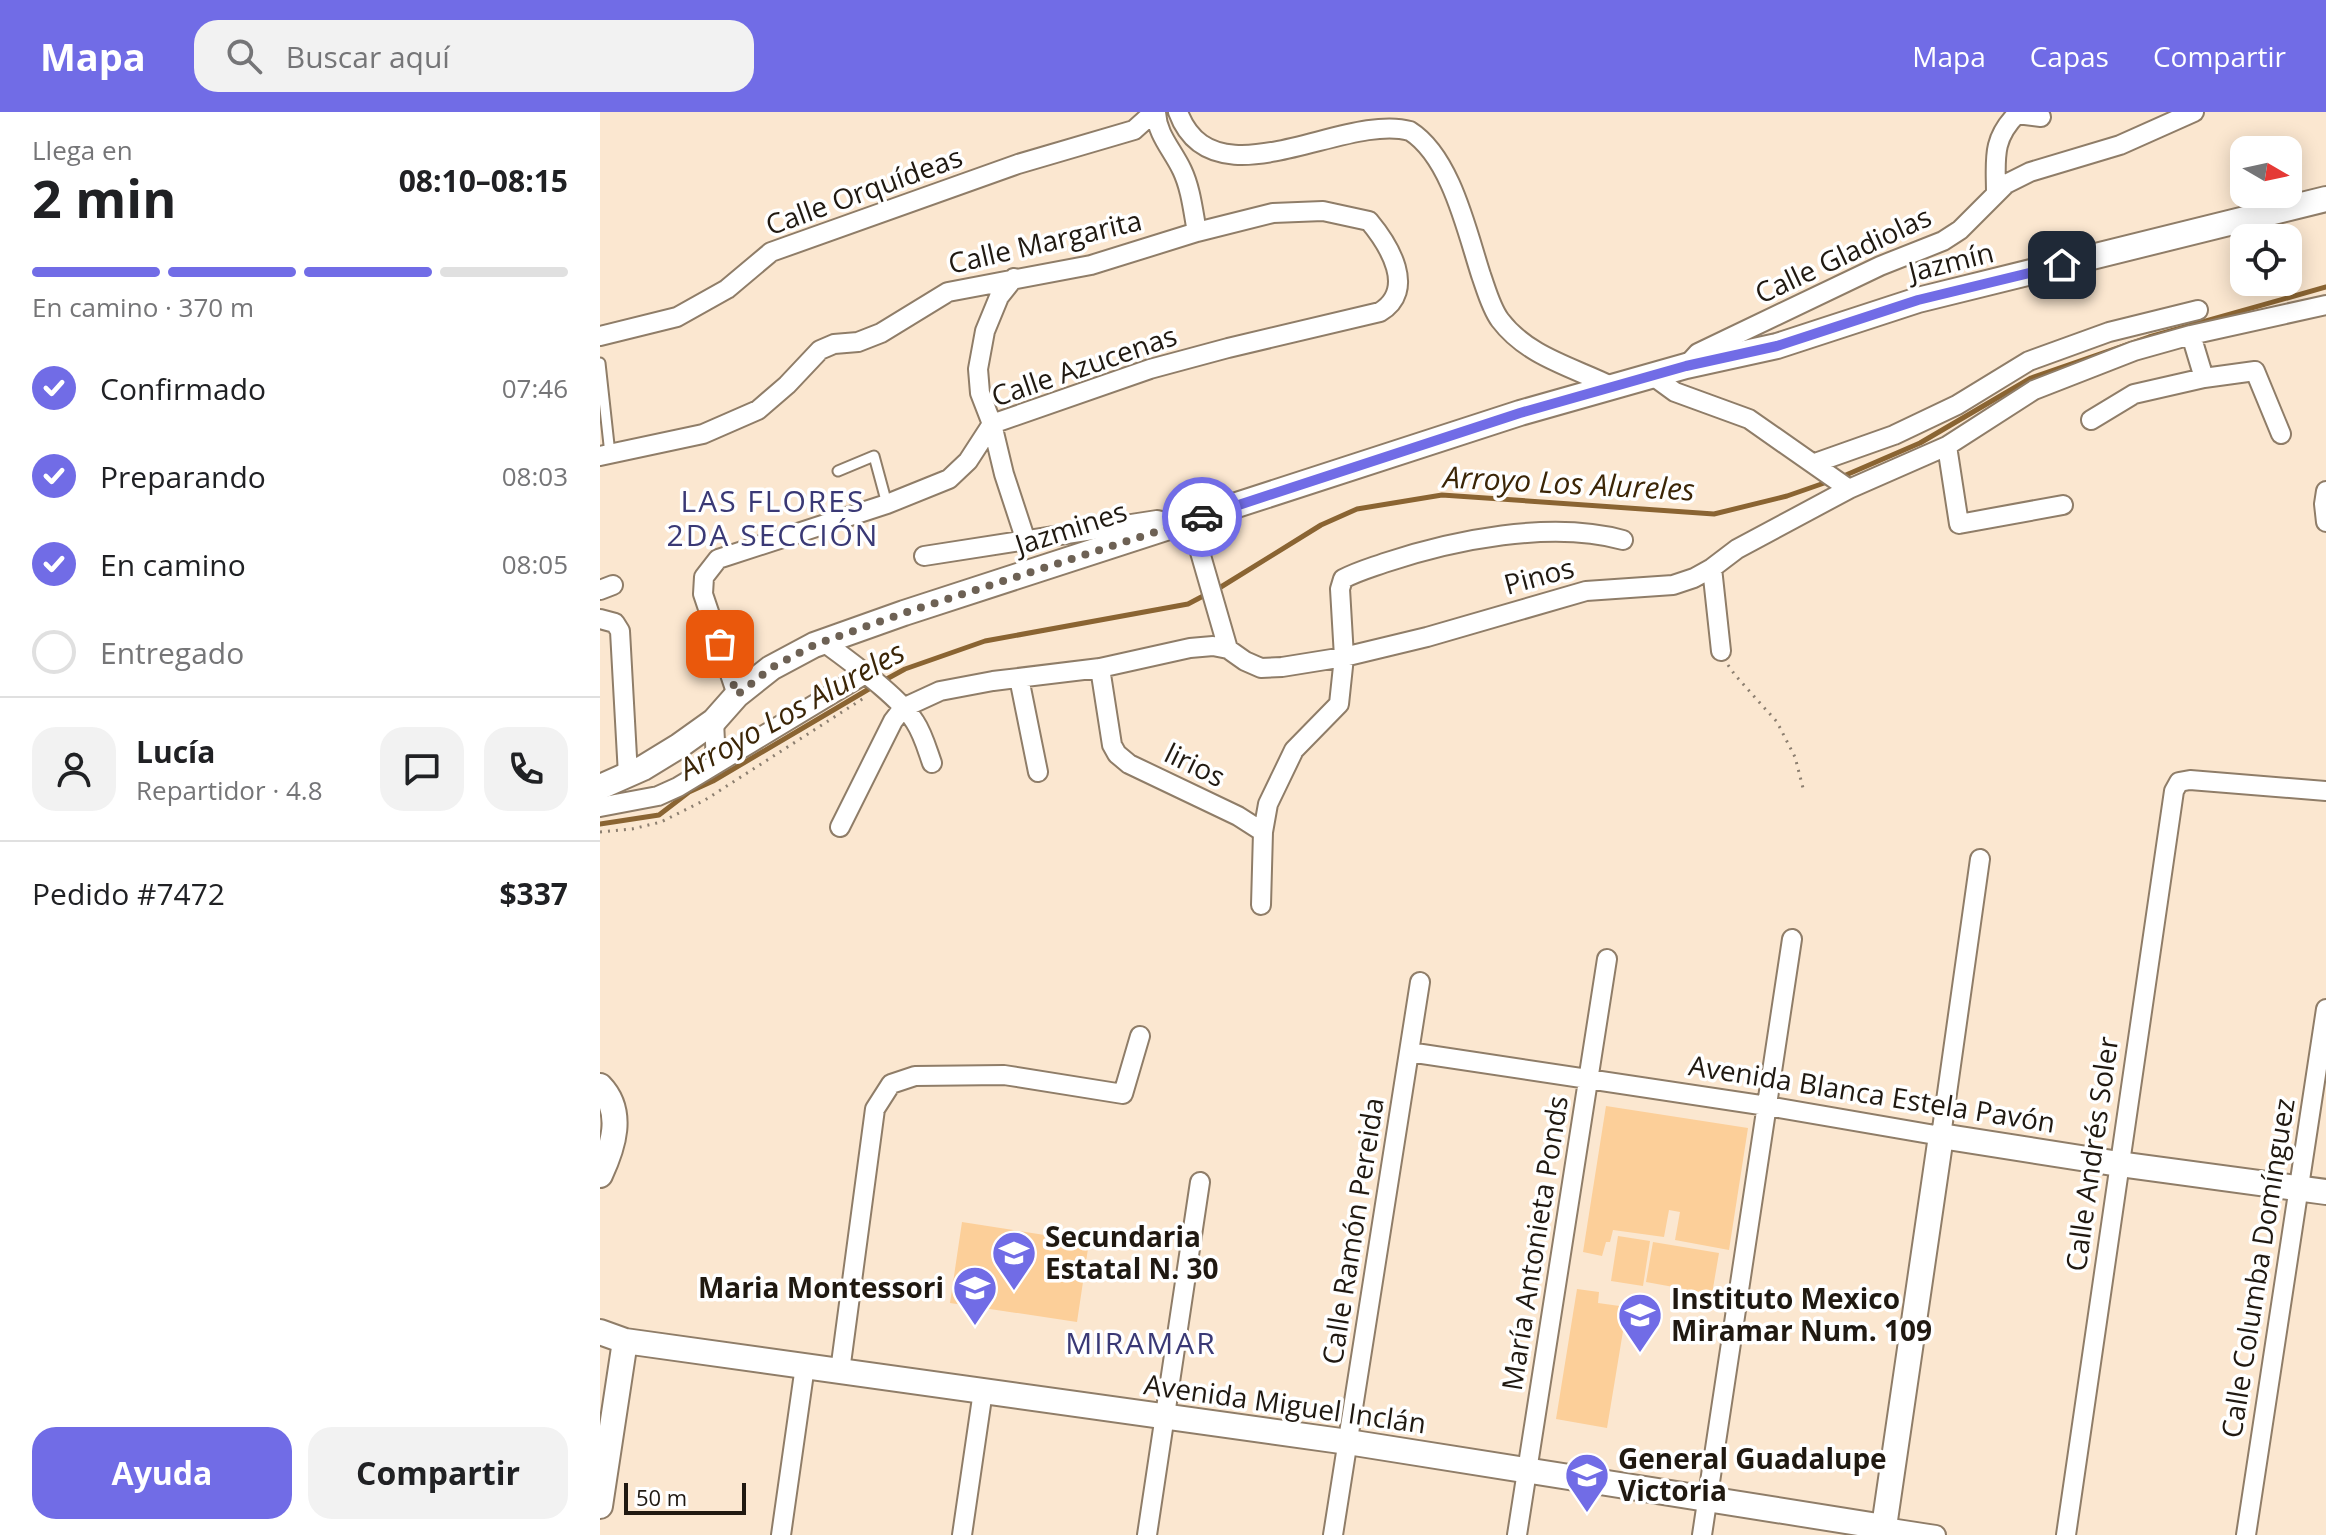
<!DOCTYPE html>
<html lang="es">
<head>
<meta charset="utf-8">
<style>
	:root { --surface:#fff; --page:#f2f2f2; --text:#202124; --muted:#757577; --line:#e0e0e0; --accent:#716ce6 }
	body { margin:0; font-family:"Open Sans",sans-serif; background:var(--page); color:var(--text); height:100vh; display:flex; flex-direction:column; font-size:30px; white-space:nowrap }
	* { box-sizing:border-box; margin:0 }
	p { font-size:26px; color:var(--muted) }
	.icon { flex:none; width:44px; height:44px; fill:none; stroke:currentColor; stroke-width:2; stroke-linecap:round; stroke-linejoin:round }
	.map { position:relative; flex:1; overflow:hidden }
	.side { display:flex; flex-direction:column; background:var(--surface); width:600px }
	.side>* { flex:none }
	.needle { width:52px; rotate:99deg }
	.fabs { position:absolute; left:1630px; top:24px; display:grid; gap:16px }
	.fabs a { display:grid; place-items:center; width:72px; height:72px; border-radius:16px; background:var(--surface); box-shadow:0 4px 20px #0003; font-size:40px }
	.scale { position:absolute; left:24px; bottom:20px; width:122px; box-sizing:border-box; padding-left:8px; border:4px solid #201911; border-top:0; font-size:22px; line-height:28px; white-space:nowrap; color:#201911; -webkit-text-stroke:6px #fff; paint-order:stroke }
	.pin { position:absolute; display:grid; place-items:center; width:68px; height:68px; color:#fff; margin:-34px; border-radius:16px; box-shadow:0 4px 12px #0006 }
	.courier { position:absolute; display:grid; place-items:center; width:80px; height:80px; margin:-40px; border:6px solid #716ce6; border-radius:50%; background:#fff; color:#222; box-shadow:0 2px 10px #0007 }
	.overview em { font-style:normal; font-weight:700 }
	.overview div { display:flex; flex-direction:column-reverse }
	.overview { display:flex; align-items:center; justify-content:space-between; height:136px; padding:0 32px }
	h1 { font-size:52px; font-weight:700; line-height:60px }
	.bar { display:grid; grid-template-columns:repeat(4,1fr); gap:12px 8px; align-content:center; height:96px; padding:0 32px }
	.bar i { height:10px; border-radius:6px; background:var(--line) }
	.bar .on { background:var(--accent) }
	.bar p { grid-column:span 4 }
	.line { display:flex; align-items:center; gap:20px; padding:0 32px; border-top:2px solid var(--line) }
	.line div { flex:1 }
	.round { display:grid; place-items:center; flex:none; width:84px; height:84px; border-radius:24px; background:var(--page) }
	ol { padding:0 32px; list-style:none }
	li { display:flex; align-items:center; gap:24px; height:88px }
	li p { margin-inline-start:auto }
	li .icon { padding:8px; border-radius:50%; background:var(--accent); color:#fff; stroke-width:4 }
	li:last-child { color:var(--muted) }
	li i { width:44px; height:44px; border:4px solid var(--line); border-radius:50% }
	.button { display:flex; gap:16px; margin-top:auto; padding:16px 32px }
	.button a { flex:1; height:92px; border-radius:24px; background:var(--accent); color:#fff; font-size:32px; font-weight:700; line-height:92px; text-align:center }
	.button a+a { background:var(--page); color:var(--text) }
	header { display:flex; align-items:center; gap:48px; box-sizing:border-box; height:112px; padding:0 40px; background:var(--accent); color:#fff }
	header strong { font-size:38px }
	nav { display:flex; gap:44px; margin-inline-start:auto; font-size:28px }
	.search { width:560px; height:72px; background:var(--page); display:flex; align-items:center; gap:20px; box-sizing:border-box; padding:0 28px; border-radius:24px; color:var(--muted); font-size:30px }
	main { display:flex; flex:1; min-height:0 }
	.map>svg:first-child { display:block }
	.green { fill:#fccf99 }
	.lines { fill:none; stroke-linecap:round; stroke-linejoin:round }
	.stream { stroke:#8a6432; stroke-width:5 }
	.lane-casing { stroke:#8f7d68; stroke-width:13 }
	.street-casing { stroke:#8f7d68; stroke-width:22 }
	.secondary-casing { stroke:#8f7d68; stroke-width:28 }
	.path { stroke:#8c7f70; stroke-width:3; stroke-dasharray:2 6; stroke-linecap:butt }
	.lane { stroke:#fff; stroke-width:9 }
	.street { stroke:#fff; stroke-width:18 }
	.secondary { stroke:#fff; stroke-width:24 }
	.done { stroke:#6d6154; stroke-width:8; stroke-dasharray:0 14.4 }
	.route { stroke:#716ce6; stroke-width:10 }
	.labels { text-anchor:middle; stroke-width:7; stroke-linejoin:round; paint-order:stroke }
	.street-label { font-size:28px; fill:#201911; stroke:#fff }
	.poi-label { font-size:28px; font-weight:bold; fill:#201911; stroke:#fff; text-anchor:start }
	.water-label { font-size:30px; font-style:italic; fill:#3b2506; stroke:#fff }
	.neighbourhood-label { font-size:30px; letter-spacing:2px; fill:#3a3975; stroke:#fff }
</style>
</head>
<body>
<header>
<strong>Mapa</strong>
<div class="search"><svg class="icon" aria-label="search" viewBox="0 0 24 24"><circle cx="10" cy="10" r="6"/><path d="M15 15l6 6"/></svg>Buscar aquí</div>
<nav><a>Mapa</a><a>Capas</a><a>Compartir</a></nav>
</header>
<main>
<section class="side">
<div class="overview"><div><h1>2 min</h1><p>Llega en</p></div><em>08:10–08:15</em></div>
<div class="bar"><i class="on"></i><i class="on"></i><i class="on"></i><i></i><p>En camino · 370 m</p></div>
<ol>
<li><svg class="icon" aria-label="check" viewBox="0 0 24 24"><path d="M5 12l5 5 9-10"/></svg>Confirmado<p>07:46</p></li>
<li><svg class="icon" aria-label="check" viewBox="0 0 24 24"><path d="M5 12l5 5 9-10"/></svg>Preparando<p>08:03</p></li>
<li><svg class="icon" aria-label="check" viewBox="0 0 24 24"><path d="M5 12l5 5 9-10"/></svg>En camino<p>08:05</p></li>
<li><i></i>Entregado</li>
</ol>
<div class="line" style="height:144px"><a class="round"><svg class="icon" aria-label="person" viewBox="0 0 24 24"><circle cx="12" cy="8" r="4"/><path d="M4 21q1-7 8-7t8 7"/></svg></a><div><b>Lucía</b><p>Repartidor · 4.8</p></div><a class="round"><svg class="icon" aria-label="chat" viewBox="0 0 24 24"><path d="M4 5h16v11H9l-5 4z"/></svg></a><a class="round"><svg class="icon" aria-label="phone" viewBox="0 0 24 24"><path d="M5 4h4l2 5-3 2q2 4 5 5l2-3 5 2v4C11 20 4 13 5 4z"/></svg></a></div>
<div class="line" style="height:104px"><div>Pedido #7472</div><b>$337</b></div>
<div class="button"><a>Ayuda</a><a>Compartir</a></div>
</section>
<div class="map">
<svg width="1726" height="1423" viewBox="0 0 1726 1423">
	<rect width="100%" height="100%" fill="#fbe7d0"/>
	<path class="green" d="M 1006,994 L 1148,1016 L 1129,1138 L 1075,1128 L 1080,1100 L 1069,1098 L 1064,1125 L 1013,1118 L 1010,1130 L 1006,1130 L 1002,1144 L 983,1140 Z
		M 362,1110 L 489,1130 L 477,1210 L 350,1191 Z
		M 1018,1124 L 1050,1129 L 1043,1174 L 1011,1169 Z
		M 1053,1130 L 1119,1141 L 1112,1182 L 1046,1170 Z
		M 977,1177 L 999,1180 L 998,1191 L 1027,1195 L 1007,1316 L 956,1307 Z"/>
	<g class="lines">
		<path class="stream" d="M 1239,366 L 1320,331 L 1431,266 L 1549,225 L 1726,175
			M 616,478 L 721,413 L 757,397 L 842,383 L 1114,402 L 1187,384 L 1230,369
			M 283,569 L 305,557 L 385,529 L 588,492 L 607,482
			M 0,712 L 59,703 L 89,680 L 113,669 L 274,574"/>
		<g class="lane-casing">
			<path id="lane" d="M 0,251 L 10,342
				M 238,359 L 274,344 L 287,392"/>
		</g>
		<g class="street-casing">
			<path id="street" d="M 556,0 C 557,23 572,37 582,58 C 591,77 593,99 597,120
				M 578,0 C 613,95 744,0 810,19 C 851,45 867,120 881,163 C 886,177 891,196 900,208 C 928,245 973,255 1013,275
				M 1396,82 C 1396,48 1391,28 1417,2 L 1441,5
				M 414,166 L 399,185 L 385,219 L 378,257 L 380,281 L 392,312 L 404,362 L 426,429
				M 1591,223 L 1604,266 L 1655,259 L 1681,322
				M 0,224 L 77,205 L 127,177 L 171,140 L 418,52 L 534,18 L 554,0
				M 1088,252 L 1098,241 L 1280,154 L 1343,129 L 1360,118 L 1406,72 L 1430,60 L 1520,33 L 1594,0
				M 1053,264 L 1075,280 L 1149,307 L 1249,377
				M 1491,308 L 1534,282 L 1604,266
				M 1347,334 L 1359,412 L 1463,393
				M 0,344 L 103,322 L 158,298 L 187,273 L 220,238 L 234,232 L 258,230 L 281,221 L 348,180 L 491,153 L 597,120 L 673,101 L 723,99 L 769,109 C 789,133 817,178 780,200 L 628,236 L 550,257 L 392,312 L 368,349 L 349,367 L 287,392 L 118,447 L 104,465 L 103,482 L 137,583
				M 1215,351 L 1294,323 L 1357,293 L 1429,249 L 1509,220 L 1598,198
				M 1726,379 L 1724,392 L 1726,410
				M 591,409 L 628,537
				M 324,444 L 557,408 L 570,411
				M 1112,456 L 1121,539
				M 0,478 L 13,473
				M 0,507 L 15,511 L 20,519 L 28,663
				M 224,530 C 250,550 298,583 315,610 C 323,622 327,637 332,651
				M 500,556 L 512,633 L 517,642 L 529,652 L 638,704 L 663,720 L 661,793
				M 419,566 L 438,660
				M 114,609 L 116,651
				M 0,695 L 58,684 L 78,675 L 265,562
				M 240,715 L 293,609 L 303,596 L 340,579 L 393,569 L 500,556 L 590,536 L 613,534 L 628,537 L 645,549 L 661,556 L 682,555 L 744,545 L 827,525 L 986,479 L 1073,473 L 1094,466 L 1112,456 L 1137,437 L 1249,377 L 1347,334 L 1434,278 L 1534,239 L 1591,223 L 1726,193
				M 663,720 L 668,692 L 694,638 L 739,592 L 744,545 L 740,477 L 743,467 C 756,460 770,456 784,451 C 853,428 951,408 1023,428
				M 809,940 L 1167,994 L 1341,1024 L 1380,747
				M 240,1259 L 275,997 L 291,972 L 315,964 L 404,963 L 523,982 L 540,924
				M 181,1423 L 205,1254
				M 362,1423 L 383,1279
				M 547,1423 L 600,1070
				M 733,1423 L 820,870
				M 917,1423 L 1007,847
				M 1102,1423 L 1192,827
				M 1283,1423 L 1284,1415 L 1336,1423
				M 1466,1423 L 1574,679 L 1579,670 L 1590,668 L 1726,679
				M 1646,1423 L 1726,897"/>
		</g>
		<g class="secondary-casing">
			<path id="secondary" d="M 0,675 L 43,656 L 79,634 L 114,609 L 137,583 L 171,556 L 214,533 L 304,501 L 920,301 L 1086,254 L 1177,234 L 1318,188 L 1726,87
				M 0,974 C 25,1000 13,1035 0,1063
				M 0,1220 L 25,1229 L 748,1330 L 1284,1415 L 1341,1024 L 1519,1052 L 1726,1080
				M 0,1394 L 25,1229"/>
		</g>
		<path class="path" d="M 1128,553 L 1135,563 L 1177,610 L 1195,645 L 1204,680
			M 0,720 L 32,717 L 61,710 L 105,688 L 267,584"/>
		<use href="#lane" class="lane"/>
		<use href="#street" class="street"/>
		<use href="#secondary" class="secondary"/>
	</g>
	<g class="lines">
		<path class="done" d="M 120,532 L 137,583 L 171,556 L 214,533 L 304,501 L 602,405"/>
		<path class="route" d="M 602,405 L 920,301 L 1086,254 L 1177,234 L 1318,188 L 1462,153"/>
	</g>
	<defs>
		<g id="school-pin" transform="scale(2.3)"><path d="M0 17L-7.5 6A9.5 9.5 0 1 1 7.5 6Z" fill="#716ce6" stroke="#fff"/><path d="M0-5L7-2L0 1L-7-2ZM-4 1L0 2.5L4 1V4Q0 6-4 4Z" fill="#fff"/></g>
	</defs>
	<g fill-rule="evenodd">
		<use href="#school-pin" x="414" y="1141"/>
		<use href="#school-pin" x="375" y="1176"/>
		<use href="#school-pin" x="1040" y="1203"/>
		<use href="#school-pin" x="987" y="1363"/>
	</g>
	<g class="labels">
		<g class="street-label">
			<text transform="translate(264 79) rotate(-20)" y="10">Calle Orquídeas</text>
			<text transform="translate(445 130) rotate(-13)" y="10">Calle Margarita</text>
			<text transform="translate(1243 143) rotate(-25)" y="10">Calle Gladiolas</text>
			<text transform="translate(1351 150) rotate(-14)" y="10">Jazmín</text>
			<text transform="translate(484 254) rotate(-19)" y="10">Calle Azucenas</text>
			<text transform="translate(471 416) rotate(-18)" y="10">Jazmines</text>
			<text transform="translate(939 464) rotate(-15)" y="10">Pinos</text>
			<text transform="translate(595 653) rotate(26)" y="10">lirios</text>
			<text transform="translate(1272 982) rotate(9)" y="10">Avenida Blanca Estela Pavón</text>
			<text transform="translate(1492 1042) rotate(-82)" y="10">Calle Andrés Soler</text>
			<text transform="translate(753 1119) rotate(-81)" y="10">Calle Ramón Pereida</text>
			<text transform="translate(935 1131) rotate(-81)" y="10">María Antonieta Ponds</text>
			<text transform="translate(1658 1156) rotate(-81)" y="10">Calle Columba Domínguez</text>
			<text transform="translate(685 1292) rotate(8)" y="10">Avenida Miguel Inclán</text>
		</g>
		<g class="poi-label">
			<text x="445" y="1135">Secundaria<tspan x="445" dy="32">Estatal N. 30</tspan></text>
			<text x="344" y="1186" text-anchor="end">Maria Montessori</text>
			<text x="1071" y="1197">Instituto Mexico<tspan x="1071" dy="32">Miramar Num. 109</tspan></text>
			<text x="1018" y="1357">General Guadalupe<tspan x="1018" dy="32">Victoria</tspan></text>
		</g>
		<g class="water-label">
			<text transform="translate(969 372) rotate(3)" y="10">Arroyo Los Alureles</text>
			<text transform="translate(192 599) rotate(-29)" y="10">Arroyo Los Alureles</text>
		</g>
		<g class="neighbourhood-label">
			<text x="173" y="400">LAS FLORES<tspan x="173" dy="34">2DA SECCIÓN</tspan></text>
			<text x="541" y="1242">MIRAMAR</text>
		</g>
	</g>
</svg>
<div class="fabs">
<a><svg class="needle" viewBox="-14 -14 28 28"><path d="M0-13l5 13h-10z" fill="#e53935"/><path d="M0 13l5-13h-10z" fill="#757577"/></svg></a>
<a><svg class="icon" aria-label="locate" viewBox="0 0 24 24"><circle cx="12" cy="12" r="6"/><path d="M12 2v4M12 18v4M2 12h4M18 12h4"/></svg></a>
</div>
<div class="scale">50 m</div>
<div class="pin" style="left:120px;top:532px;background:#ea580c"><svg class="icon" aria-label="bag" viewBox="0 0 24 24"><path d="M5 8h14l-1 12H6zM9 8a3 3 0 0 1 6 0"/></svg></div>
<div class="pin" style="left:1462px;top:153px;background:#1f2937"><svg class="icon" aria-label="home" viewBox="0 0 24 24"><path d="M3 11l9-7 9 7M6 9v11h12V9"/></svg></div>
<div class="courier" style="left:602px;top:405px"><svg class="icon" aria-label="car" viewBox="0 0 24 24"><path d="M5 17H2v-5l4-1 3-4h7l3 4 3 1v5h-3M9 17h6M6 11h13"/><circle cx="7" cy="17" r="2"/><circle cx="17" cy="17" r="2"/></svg></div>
</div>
</main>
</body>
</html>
